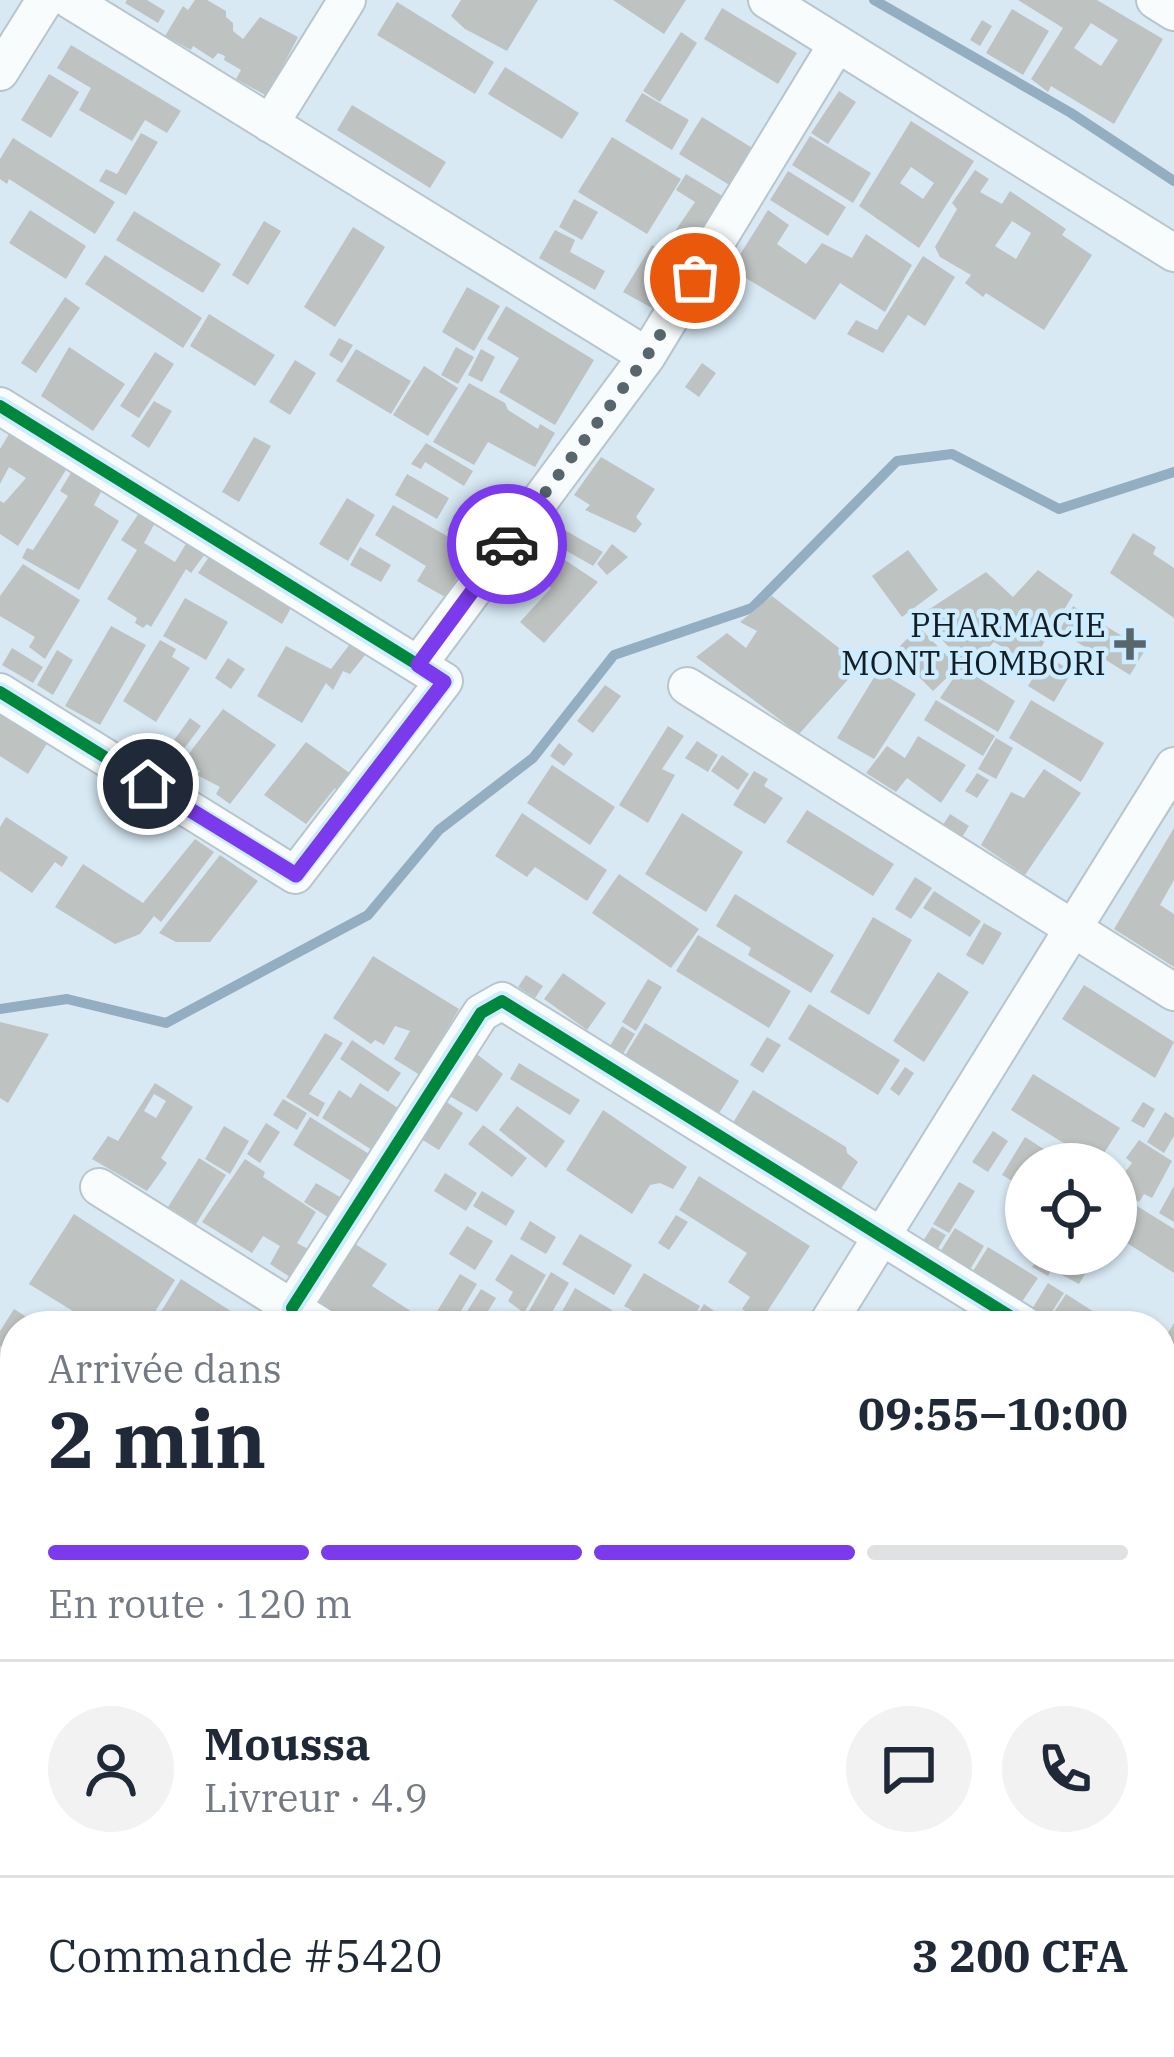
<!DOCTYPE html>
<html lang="fr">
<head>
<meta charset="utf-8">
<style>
	:root { --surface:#fff; --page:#f2f2f3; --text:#1f2937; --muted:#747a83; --line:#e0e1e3; --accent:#7c3aed }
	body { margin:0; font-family:"IBM Plex Serif",serif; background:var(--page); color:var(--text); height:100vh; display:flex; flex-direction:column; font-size:45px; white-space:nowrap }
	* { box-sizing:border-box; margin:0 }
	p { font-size:39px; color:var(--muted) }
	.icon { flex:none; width:66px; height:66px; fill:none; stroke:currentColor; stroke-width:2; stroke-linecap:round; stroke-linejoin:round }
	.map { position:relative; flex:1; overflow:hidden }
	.sheet { position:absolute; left:0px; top:1311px; width:1176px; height:747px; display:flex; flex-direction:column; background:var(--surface); border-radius:48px 48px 0 0; box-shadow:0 3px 9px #0004 }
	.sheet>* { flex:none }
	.controls { position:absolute; left:1005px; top:1143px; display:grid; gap:24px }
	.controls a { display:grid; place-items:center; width:132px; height:132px; border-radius:50%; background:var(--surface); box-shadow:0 3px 9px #0004; font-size:60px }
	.pin { position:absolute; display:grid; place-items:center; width:102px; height:102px; color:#fff; margin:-51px; border:6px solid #fff; border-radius:50%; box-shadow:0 3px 12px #0007 }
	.courier { position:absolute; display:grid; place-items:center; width:120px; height:120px; margin:-60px; border:9px solid #7c3aed; border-radius:50%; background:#fff; color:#222; box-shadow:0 3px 15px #0007 }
	.summary em { font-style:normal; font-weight:800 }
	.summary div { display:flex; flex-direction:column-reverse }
	.summary { display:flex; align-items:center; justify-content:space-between; height:204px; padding:0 48px }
	h1 { font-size:78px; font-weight:800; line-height:90px }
	.bar { display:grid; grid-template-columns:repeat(4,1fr); gap:18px 12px; align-content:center; height:144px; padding:0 48px }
	.bar i { height:15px; border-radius:9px; background:var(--line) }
	.bar .active { background:var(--accent) }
	.bar p { grid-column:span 4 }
	.line { display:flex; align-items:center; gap:30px; padding:0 48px; border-top:3px solid var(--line) }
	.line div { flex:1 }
	.round { display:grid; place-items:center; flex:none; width:126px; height:126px; border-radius:63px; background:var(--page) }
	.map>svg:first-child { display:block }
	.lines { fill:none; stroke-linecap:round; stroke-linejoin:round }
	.stream { stroke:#93aec0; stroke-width:10 }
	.building { fill:#bec2c1; fill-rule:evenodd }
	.minor-casing { stroke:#b7c5cd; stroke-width:40 }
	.minor { stroke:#f9fcfd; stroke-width:36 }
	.cycleway-casing { stroke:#cdecff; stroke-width:20 }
	.cycleway { stroke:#00873e; stroke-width:12 }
	.done { stroke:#57656d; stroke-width:12; stroke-dasharray:0 21.6 }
	.route { stroke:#7c3aed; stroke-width:15 }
	.poi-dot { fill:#57656d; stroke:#cdecff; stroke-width:4.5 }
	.labels { text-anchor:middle; stroke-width:9; stroke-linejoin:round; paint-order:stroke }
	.poi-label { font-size:33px; fill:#121e24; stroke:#cdecff; text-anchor:end }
</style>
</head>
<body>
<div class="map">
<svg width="1174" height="2057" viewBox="0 0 1174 2057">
	<rect width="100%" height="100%" fill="#d8e9f4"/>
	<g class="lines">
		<path class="stream" d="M 874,0 L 1071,113 L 1174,181
			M 0,1009 L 67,999 L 166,1023 L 368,915 L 439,830 L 533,758 L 614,655 L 752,608 L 897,461 L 952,454 L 1059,509 L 1174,472"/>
	</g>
	<path class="building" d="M 127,0 L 147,0 L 165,11 L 158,23 L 125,3 Z
		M 195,0 L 207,0 L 226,11 L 226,17 L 233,23 L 233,31 L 243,39 L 260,17 L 298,37 L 267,96 L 236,79 L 241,70 L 224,60 L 225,56 L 218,53 L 213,59 L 193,46 L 191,50 L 165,36 L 183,6 L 188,10 Z
		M 461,0 L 538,0 L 507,51 L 465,29 L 451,16 Z
		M 613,0 L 686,0 L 664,34 Z
		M 1018,0 L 1097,0 L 1163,39 L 1114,124 L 1051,86 L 1048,92 L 1031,79 L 1063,28 ZM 1091,23 L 1118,40 L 1101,66 L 1074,48 Z
		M 397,2 L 494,62 L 475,94 L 377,35 Z
		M 722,8 L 797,53 L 778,84 L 704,39 Z
		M 1012,9 L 1049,31 L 1023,75 L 986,53 Z
		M 982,20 L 992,26 L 980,46 L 970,40 Z
		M 681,32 L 697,43 L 660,102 L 643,91 Z
		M 71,45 L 181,111 L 167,133 L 145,120 L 132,141 L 79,110 L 91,88 L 57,68 Z
		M 505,67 L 579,113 L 562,139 L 488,94 Z
		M 49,74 L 79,92 L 51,138 L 21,120 Z
		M 839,91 L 856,102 L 828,144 L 811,133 Z
		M 642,93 L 689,120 L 672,150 L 625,121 Z
		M 352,105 L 446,162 L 430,188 L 337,130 Z
		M 702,117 L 754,149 L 731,186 L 679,154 Z
		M 911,121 L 974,161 L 919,248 L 859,206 ZM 911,167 L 934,183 L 923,199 L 900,183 Z
		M 141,133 L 158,142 L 126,195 L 99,181 L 106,169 L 117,174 Z
		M 810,136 L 871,173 L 853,203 L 792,165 Z
		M 612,137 L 681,179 L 647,234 L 578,192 Z
		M 13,138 L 115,202 L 95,234 L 9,179 L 7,184 L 0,179 L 0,159 Z
		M 975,170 L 989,179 L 980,192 L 1002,204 L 1010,191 L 1066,229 L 1062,235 L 1092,255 L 1044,330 L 986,293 L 983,297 L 965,283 L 971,275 L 940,257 L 935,247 L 957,209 L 952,203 ZM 1012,221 L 1031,233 L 1016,259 L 995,246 Z
		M 788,171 L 846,207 L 828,236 L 770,200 Z
		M 686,174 L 724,197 L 686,256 L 667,243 L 695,202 L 676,190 Z
		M 574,199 L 598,212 L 582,240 L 559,227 Z
		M 30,210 L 86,246 L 66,279 L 9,243 Z
		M 768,210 L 789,225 L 777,244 L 806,264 L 822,243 L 852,258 L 866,234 L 912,265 L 885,312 L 840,283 L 815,320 L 731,269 Z
		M 134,211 L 221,264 L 203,293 L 116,240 Z
		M 264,221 L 281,231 L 248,285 L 232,275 Z
		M 353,227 L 385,247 L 335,327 L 304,307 Z
		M 555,230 L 575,240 L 570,252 L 605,271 L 595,290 L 539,258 Z
		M 652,245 L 688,268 L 661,313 L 623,292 Z
		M 105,255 L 202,318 L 183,348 L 85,284 Z
		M 923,256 L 955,277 L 925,326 L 908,315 L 883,353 L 847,334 L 856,320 L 877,330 Z
		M 467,287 L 500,306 L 474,351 L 442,332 Z
		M 65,297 L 80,308 L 36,373 L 21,363 Z
		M 506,306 L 594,360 L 555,425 L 499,392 L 519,358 L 487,339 Z
		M 209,314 L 275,355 L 255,386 L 190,346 Z
		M 339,338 L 353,345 L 342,363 L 329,355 Z
		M 69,347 L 125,384 L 93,431 L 41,396 Z
		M 456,347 L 474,357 L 458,384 L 441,375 Z
		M 356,349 L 411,381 L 391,414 L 336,381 Z
		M 481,349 L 495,357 L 482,382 L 468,375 Z
		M 155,352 L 174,364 L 139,418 L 120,406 Z
		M 295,360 L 316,373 L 290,415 L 269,402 Z
		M 702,363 L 716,373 L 699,397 L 685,387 Z
		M 424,366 L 458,388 L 428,436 L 393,415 Z
		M 469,383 L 505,403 L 508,410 L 538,429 L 540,424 L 555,433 L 535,467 L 488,442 L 474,465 L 433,442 Z
		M 154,401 L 172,411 L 149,448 L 131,436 Z
		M 14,426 L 71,462 L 18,546 L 0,534 L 0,501 L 4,503 L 26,478 L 9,467 L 0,484 L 0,449 Z
		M 254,437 L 271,446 L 239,502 L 222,492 Z
		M 426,443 L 473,471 L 464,486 L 425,462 L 421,469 L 411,464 Z
		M 601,457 L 655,489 L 636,517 L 642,524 L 635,533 L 585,510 L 590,505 L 574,495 Z
		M 75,466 L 105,484 L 94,505 L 119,521 L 79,590 L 22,558 L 27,548 L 33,550 L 68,496 L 60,491 Z
		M 407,474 L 449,498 L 437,519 L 395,495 Z
		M 347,498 L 375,515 L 348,561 L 319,544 Z
		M 465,502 L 493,521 L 476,548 L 447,530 Z
		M 393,505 L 473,551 L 445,597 L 417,581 L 426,566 L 375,535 Z
		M 141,510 L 157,519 L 144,543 L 175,562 L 190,537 L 210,547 L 191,573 L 186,569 L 151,627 L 147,624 L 143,628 L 135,623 L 137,618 L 107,599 L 137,550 L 121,540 Z
		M 554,524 L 603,552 L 593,566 L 546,539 Z
		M 1133,533 L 1156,547 L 1153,554 L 1174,568 L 1174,618 L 1110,573 Z
		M 538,542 L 598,582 L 544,643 L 520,622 L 551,588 L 521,567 Z
		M 612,544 L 628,557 L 607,575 L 597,564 Z
		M 360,547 L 391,565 L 381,582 L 350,565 Z
		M 908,550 L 938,590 L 902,617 L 872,576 Z
		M 213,551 L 295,601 L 282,624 L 198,573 Z
		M 23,564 L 80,600 L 45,659 L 29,647 L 35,637 L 0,616 L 0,596 Z
		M 1038,570 L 1073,595 L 1031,664 L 994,642 L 969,668 L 919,616 L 986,572 L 1013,597 Z
		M 772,596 L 861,665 L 799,734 L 696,657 L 727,633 L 746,648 L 757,631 L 740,622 Z
		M 185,598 L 228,622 L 206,660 L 163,636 Z
		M 1073,606 L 1145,650 L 1130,675 L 1059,631 Z
		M 111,626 L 146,645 L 100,725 L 65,706 Z
		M 919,627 L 958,667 L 933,691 L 894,652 Z
		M 160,640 L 176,649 L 172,657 L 190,668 L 156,722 L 123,701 Z
		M 350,644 L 366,654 L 350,674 L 343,671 L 333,690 L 326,683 L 302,723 L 257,696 L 286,646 L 331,669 Z
		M 12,648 L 43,667 L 33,683 L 2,665 Z
		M 57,650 L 73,660 L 53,695 L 37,685 Z
		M 1046,656 L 1072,671 L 1054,702 L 1028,686 Z
		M 228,658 L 245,669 L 231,689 L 215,678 Z
		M 961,667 L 1015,701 L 998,732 L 940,698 Z
		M 878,671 L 916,694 L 874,759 L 837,738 Z
		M 605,685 L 621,696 L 593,733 L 577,721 Z
		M 936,700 L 995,736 L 983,756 L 924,720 Z
		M 1031,700 L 1104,743 L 1081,782 L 1009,738 Z
		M 223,709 L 276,745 L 230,804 L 216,794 L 220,787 L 197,775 L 200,771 L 184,760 Z
		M 0,712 L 48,742 L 28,774 L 0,756 Z
		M 190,718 L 201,726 L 180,754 L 169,747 Z
		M 668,726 L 684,736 L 662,769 L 675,775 L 648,823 L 619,805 Z
		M 918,736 L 966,765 L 941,803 L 907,778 L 896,792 L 866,773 L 887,746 L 905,758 Z
		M 996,738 L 1013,748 L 996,779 L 978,769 Z
		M 697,741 L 718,755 L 708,772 L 685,758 Z
		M 306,742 L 354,776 L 340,794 L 335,788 L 306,824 L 264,795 Z
		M 559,743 L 573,754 L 564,766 L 550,756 Z
		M 722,755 L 749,774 L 738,790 L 711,771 Z
		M 552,765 L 615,807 L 590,845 L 527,803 Z
		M 1044,769 L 1081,793 L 1025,875 L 981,845 L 1011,792 L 1024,798 Z
		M 754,771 L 768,779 L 764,786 L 783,798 L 765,824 L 733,805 Z
		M 977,773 L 989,780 L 977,798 L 965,791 Z
		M 807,810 L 894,864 L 873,896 L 786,842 Z
		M 522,813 L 607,870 L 587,901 L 535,867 L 527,877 L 495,856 Z
		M 682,813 L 743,852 L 706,912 L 645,874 Z
		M 950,814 L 969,826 L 962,837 L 943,825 Z
		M 6,817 L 68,857 L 62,867 L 55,862 L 32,893 L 0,871 L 0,827 Z
		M 1174,828 L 1174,880 L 1160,905 L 1174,914 L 1174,967 L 1114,929 Z
		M 195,839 L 214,852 L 161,922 L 154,916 L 140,934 L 115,944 L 55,907 L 83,864 L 143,903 Z
		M 220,855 L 258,881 L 210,942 L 176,942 L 159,933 Z
		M 619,874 L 699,929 L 671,968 L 592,913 Z
		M 915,877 L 932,888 L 911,919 L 895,909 Z
		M 934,891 L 981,921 L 970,937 L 923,908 Z
		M 735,894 L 834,955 L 811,993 L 748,955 L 751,948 L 716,926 Z
		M 873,917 L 912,940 L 869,1015 L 830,992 Z
		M 984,923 L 1002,933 L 983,965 L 966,955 Z
		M 698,935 L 791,991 L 769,1028 L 676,971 Z
		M 373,956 L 459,1009 L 420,1075 L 394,1059 L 410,1031 L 395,1026 L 384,1045 L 375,1040 L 371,1044 L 333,1018 Z
		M 938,972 L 969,992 L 924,1062 L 893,1041 Z
		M 563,973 L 606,1003 L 587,1030 L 544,999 Z
		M 526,975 L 543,986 L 535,998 L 518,987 Z
		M 648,979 L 662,987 L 636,1031 L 622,1022 Z
		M 1084,985 L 1174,1042 L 1155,1078 L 1062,1019 Z
		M 809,1004 L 900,1060 L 878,1095 L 788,1039 Z
		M 0,1022 L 49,1034 L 8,1103 L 0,1098 Z
		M 645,1023 L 739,1081 L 718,1115 L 624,1057 Z
		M 622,1026 L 635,1034 L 623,1054 L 610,1046 Z
		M 325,1033 L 343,1043 L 309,1094 L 325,1103 L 318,1117 L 286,1097 Z
		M 767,1037 L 781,1045 L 763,1073 L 750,1065 Z
		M 352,1040 L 401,1073 L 388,1092 L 340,1059 Z
		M 474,1052 L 503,1074 L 477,1112 L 448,1095 Z
		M 519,1063 L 580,1100 L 570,1115 L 510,1079 Z
		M 905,1067 L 914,1073 L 899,1096 L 890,1089 Z
		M 1033,1074 L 1120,1128 L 1097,1164 L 1011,1110 Z
		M 155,1083 L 193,1107 L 161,1158 L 167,1163 L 147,1191 L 92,1159 L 108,1136 L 118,1141 ZM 154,1094 L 166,1101 L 156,1118 L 144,1111 Z
		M 360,1083 L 398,1108 L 372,1150 L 322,1118 L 339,1090 L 351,1098 Z
		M 753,1090 L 846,1147 L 847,1153 L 858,1162 L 839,1192 L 731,1126 Z
		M 283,1099 L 307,1113 L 297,1130 L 273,1115 Z
		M 445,1101 L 463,1113 L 439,1150 L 421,1139 Z
		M 1143,1102 L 1155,1109 L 1144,1128 L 1131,1121 Z
		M 517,1106 L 565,1141 L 546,1168 L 499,1130 Z
		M 603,1110 L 687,1167 L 673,1189 L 660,1183 L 650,1185 L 632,1214 L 566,1170 Z
		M 1165,1112 L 1174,1118 L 1174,1136 L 1164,1153 L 1147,1142 Z
		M 310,1117 L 369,1154 L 351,1181 L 293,1145 Z
		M 266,1123 L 280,1132 L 260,1163 L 247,1154 Z
		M 483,1125 L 527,1158 L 512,1177 L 468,1144 Z
		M 224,1126 L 249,1141 L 230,1174 L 205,1159 Z
		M 993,1131 L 1008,1141 L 988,1172 L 972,1162 Z
		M 1025,1137 L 1067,1164 L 1026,1164 L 1026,1189 L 1002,1175 Z
		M 1139,1140 L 1172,1161 L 1152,1198 L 1144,1194 L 1139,1202 L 1116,1187 L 1116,1174 L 1122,1176 L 1132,1163 L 1126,1158 Z
		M 199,1158 L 226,1175 L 196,1224 L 168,1207 Z
		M 245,1159 L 265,1172 L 263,1177 L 316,1212 L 297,1243 L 308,1249 L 290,1277 L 270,1264 L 280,1246 L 263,1236 L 252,1253 L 202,1222 Z
		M 445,1173 L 477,1193 L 466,1211 L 434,1191 Z
		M 699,1176 L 810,1246 L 761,1321 L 742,1309 L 750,1297 L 728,1282 L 747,1253 L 679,1210 Z
		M 959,1182 L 975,1191 L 949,1233 L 933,1224 Z
		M 316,1183 L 340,1197 L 328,1217 L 304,1202 Z
		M 1174,1186 L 1174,1222 L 1159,1213 Z
		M 482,1191 L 515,1211 L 506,1226 L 473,1206 Z
		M 1116,1193 L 1174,1229 L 1174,1273 L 1116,1236 Z
		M 74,1214 L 175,1280 L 146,1326 L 97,1326 L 29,1284 Z
		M 676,1215 L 688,1222 L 669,1250 L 658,1243 Z
		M 530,1221 L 556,1237 L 546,1254 L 520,1239 Z
		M 467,1226 L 493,1241 L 475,1270 L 449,1254 Z
		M 932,1227 L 946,1235 L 937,1250 L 923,1241 Z
		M 955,1228 L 984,1246 L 968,1273 L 938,1255 Z
		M 580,1234 L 632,1265 L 614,1295 L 562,1264 Z
		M 355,1244 L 387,1264 L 372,1286 L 423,1319 L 419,1326 L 354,1326 L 317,1303 Z
		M 988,1247 L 1038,1278 L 1019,1306 L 970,1276 Z
		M 511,1254 L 546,1275 L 524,1313 L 508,1301 L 513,1292 L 495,1280 Z
		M 1041,1254 L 1059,1254 L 1048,1276 L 1032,1267 Z
		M 1071,1259 L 1088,1269 L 1079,1284 L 1062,1275 Z
		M 551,1272 L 569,1283 L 544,1326 L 535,1326 L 524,1320 Z
		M 644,1273 L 700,1306 L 689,1326 L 660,1326 L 624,1306 Z
		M 460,1274 L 477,1284 L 452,1326 L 428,1326 Z
		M 181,1279 L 254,1326 L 154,1323 Z
		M 1048,1283 L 1064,1293 L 1044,1324 L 1029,1314 Z
		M 575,1288 L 612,1310 L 603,1326 L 554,1326 Z
		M 481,1289 L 496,1298 L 479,1326 L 475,1326 L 463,1318 Z
		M 1066,1294 L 1116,1326 L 1047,1323 Z
		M 704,1304 L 736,1326 L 691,1326 Z
		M 14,1309 L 41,1326 L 15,1326 L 15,1355 L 0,1346 L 0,1331 Z
		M 1174,1323 L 1174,1362 L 1161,1354 L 1161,1344 Z
		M 3,1369 L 15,1376 L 15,1411 L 0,1403 Z
		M 1166,1588 L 1174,1593 L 1174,1648 L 1161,1640 L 1161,1596 Z
		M 7,1613 L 15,1617 L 15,1662 L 0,1652 L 0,1624 Z
		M 1174,1663 L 1174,1731 L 1161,1723 L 1161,1684 Z
		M 2,1731 L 15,1738 L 15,1778 L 9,1787 L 0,1781 Z
		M 1161,1768 L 1174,1776 L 1174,1790 L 1161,1817 Z
		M 5,1804 L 15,1809 L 15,1824 L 0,1846 L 0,1812 Z
		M 1174,1804 L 1174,1840 L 1161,1832 Z
		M 0,1937 L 15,1946 L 15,1980 L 0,1971 Z
		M 1174,2008 L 1174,2045 L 1172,2049 L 1161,2042 L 1161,2029 Z
		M 127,2043 L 146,2043 L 154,2048 L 149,2057 L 138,2057 L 124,2049 Z
		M 174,2043 L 177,2043 L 200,2057 L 166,2057 Z
		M 425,2043 L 458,2043 L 449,2057 L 424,2057 L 429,2049 Z
		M 690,2043 L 692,2043 L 715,2057 L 681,2057 Z
		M 847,2043 L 873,2043 L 878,2046 L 871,2057 L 838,2057 Z"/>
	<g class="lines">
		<g class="minor-casing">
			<path id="minor" d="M 70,0 L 647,356
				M 767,0 L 1174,253
				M 1155,0 L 1174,12
				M 0,72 L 45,0
				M 270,124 L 347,0
				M 0,406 L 444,681 L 295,875 L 0,692
				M 418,665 L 647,356 L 837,44
				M 687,686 L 1174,992
				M 99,1187 L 321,1326
				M 292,1308 L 481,1013 L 502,1001 L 1026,1326
				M 826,1326 L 1174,766
				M 1161,1411 L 1174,1419
				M 0,1554 L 15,1563
				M 1161,1849 L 1174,1857
				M 0,2019 L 15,2028
				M 40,2043 L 64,2057
				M 783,2043 L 805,2057
				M 369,2057 L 378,2043"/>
		</g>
		<use href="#minor" class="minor"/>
		<g class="cycleway-casing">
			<path id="cycleway" d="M 0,406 L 444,681 L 295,875 L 0,692
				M 292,1308 L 481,1013 L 502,1001 L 1026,1326"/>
		</g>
		<use href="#cycleway" class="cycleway"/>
	</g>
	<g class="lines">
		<path class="done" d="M 507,544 L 647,356 L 695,278"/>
		<path class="route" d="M 148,784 L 296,875 L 444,682 L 418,665 L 507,544"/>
	</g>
	<path class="poi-dot" d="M1124 626h12v12h12v12h-12v12h-12v-12h-12v-12h12z"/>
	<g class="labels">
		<g class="poi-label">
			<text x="1106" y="637">PHARMACIE<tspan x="1106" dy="38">MONT HOMBORI</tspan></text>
		</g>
	</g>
</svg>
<div class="controls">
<a><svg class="icon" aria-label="locate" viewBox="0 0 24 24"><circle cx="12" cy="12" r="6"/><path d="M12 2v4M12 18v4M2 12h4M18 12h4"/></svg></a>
</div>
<div class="pin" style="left:695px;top:278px;background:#ea580c"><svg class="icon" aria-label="bag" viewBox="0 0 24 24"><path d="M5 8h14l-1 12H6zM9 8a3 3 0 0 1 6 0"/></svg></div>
<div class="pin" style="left:148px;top:784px;background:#1f2937"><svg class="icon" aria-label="home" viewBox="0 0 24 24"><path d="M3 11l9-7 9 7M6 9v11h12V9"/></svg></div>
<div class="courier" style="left:507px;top:544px"><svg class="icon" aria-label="car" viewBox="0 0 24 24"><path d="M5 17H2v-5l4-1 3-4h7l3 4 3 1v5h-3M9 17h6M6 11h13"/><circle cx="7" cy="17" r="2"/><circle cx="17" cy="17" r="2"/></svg></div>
<section class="sheet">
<div class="summary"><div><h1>2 min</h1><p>Arrivée dans</p></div><em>09:55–10:00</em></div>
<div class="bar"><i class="active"></i><i class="active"></i><i class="active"></i><i></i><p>En route · 120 m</p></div>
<div class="line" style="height:216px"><a class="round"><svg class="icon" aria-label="person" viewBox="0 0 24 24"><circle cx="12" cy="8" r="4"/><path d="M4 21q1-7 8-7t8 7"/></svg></a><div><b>Moussa</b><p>Livreur · 4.9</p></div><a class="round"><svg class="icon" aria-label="chat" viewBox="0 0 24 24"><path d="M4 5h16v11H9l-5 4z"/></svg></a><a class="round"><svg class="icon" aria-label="phone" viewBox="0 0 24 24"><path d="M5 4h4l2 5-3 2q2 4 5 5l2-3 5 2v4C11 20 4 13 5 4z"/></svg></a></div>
<div class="line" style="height:156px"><div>Commande #5420</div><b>3 200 CFA</b></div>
</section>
</div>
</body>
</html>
